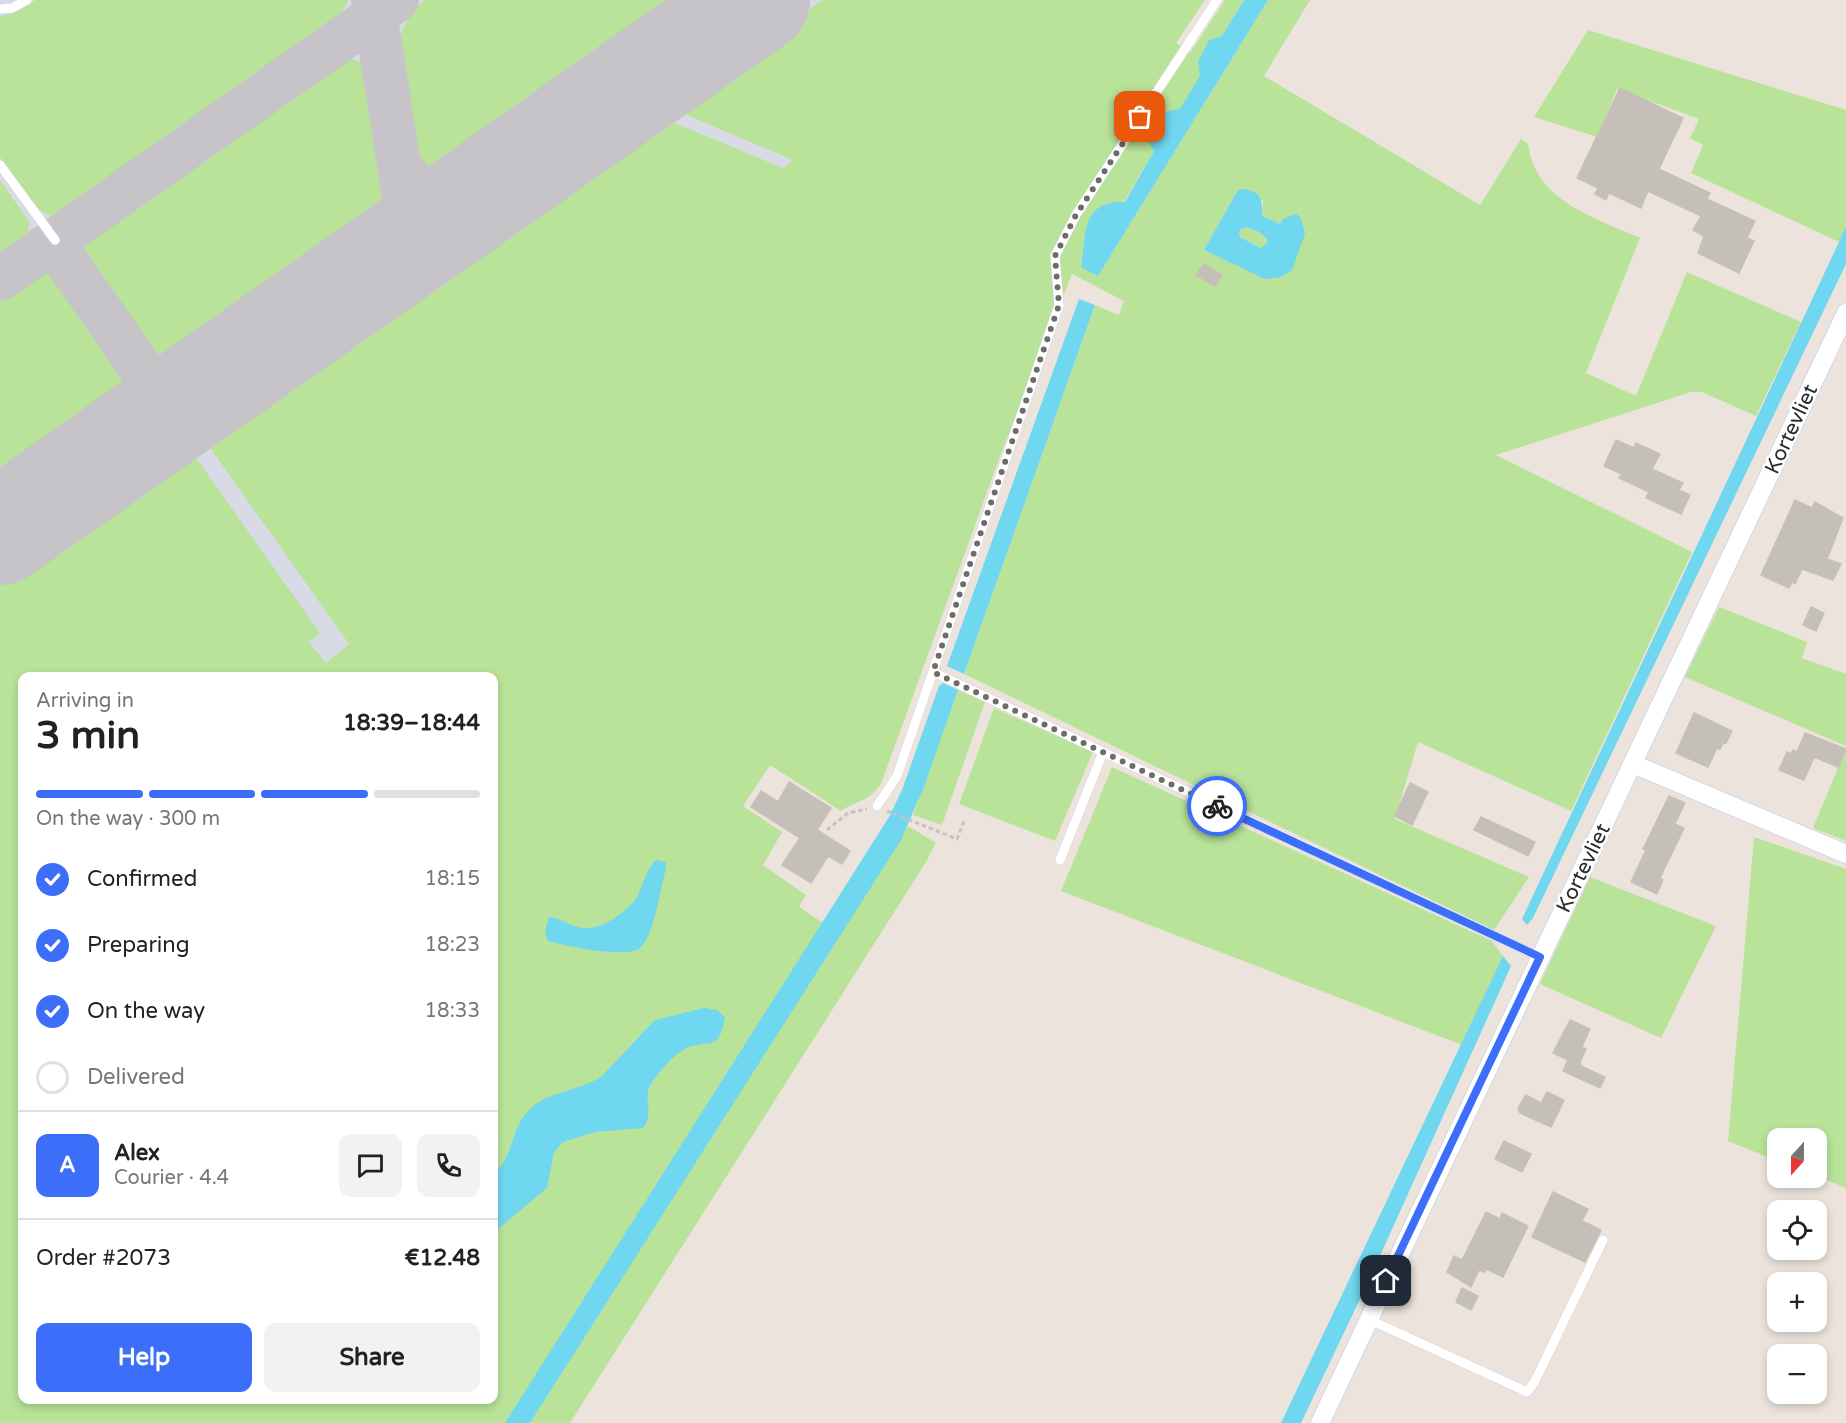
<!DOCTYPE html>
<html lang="en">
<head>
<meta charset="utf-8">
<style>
	:root { --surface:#fff; --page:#f2f2f2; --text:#222; --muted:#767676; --line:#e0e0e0; --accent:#3c6efa }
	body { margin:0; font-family:"Varela Round",sans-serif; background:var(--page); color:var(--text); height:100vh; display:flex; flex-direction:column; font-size:22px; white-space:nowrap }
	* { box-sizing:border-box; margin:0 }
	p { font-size:20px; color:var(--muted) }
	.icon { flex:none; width:33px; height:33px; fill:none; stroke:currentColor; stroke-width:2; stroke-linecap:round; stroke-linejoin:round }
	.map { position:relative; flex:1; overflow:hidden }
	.sheet { position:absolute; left:18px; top:672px; width:480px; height:732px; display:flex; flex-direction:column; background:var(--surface); border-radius:12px; box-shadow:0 3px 9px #0003 }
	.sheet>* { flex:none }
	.needle { width:39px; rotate:201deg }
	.buttons { position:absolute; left:1767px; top:1128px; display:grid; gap:12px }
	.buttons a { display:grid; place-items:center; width:60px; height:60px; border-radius:12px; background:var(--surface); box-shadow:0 3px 9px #0003; font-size:30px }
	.pin { position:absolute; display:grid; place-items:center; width:51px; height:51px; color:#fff; margin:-26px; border-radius:12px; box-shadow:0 3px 9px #0006 }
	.courier { position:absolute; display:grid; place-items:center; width:60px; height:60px; margin:-30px; border:4px solid #3c6efa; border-radius:50%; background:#fff; color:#222; box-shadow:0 2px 8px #0007 }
	.overview em { font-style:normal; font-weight:800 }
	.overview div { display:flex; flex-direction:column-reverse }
	.overview { display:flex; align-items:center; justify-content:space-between; height:102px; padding:0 18px }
	h1 { font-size:39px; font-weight:800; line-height:45px }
	.bar { display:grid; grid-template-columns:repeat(4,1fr); gap:9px 6px; align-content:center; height:72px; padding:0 18px }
	.bar i { height:8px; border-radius:4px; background:var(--line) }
	.bar .current { background:var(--accent) }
	.bar p { grid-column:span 4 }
	.line { display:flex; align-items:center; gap:15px; padding:0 18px; border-top:2px solid var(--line) }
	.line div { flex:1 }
	.round { display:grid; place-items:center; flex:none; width:63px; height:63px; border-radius:12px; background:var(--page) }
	ol { padding:0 18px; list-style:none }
	li { display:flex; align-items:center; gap:18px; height:66px }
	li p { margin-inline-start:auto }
	li .icon { padding:6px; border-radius:50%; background:var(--accent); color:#fff; stroke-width:4 }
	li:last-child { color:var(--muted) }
	li i { width:33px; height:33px; border:3px solid var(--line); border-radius:50% }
	.action { display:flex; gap:12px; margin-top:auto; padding:12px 18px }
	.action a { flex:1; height:69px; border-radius:12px; background:var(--accent); color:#fff; font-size:24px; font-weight:800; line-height:69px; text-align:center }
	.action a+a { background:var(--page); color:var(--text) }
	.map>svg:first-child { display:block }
	.airport { fill:#d8dbe5 }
	.green { fill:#b8e399; fill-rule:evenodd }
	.water { fill:#6fd7ef; fill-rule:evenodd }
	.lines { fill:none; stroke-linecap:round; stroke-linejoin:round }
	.taxiway { stroke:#c6c4c8; stroke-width:44 }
	.runway { stroke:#c6c4c8; stroke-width:106 }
	.building { fill:#c4bfb8; stroke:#c8c0b6; stroke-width:1.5 }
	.service-casing { stroke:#d2d6e3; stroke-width:10 }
	.minor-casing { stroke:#d2d6e3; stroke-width:20 }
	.path { stroke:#c3c3c3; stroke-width:3; stroke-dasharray:4.5 3; stroke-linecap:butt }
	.service { stroke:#fff; stroke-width:9 }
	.minor { stroke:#fff; stroke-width:18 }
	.done { stroke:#6e6b68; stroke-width:6; stroke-dasharray:0 10.8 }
	.route { stroke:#3c6efa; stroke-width:8 }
	.labels { text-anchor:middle; stroke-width:5; stroke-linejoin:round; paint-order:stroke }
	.street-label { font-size:21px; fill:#2a2a2a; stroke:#fff }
</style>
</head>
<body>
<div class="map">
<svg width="1846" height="1423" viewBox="0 0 1846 1423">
	<rect width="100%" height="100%" fill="#ece4dc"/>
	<path class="airport" d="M 0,0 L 1020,0 L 494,676 L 22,676 L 0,1087 Z"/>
	<path class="green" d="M 36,0 L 349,0 L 331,29 L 66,217 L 51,216 L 38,210 L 0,157 L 0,16 L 12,14 Z
		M 425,0 L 688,0 L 476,150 L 441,169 L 428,168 L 414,153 L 410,140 L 398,54 L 401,33 L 412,11 Z
		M 822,0 L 1205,0 L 1176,43 L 1190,53 L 1225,0 L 1244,0 L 1222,36 L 1209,40 L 1211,68 L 1154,151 L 1124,202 L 1098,276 L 1268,0 L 1310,0 L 1264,76 L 1480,205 L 1521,139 L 1528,144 C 1536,202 1594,217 1640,238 L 1586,373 L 1636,396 L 1687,272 L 1801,322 L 1756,416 L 1702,392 L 1691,392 L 1496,455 L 1692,552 L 1571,811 L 1418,742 L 1395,819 L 1529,877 L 1494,930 L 964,674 L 1095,305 L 1119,315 L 1124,301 L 1072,274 L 1002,451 L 881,784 C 868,803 858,799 841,811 L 770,765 L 743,806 L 782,832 L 763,865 L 806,895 L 799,907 L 823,923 L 514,1423 L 0,1423 L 0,578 L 187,445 L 320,633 L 309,642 L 326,663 L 349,644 L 201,435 L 658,116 L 783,168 L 793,160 L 670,108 ZM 1238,191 L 1263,201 L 1262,216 L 1280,224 L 1301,218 L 1304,234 L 1248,270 L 1204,250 ZM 22,676 L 494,676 L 494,1400 L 22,1400 Z
		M 1588,30 L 1846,110 L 1846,227 L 1839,242 L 1691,173 L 1703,145 L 1690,138 L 1699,119 L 1617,89 L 1597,137 L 1534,117 Z
		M 347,58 L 361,62 L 371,76 L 389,187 L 389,203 L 381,217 L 173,363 L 150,361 L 77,256 L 80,243 L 336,61 Z
		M 0,180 L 30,223 L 26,240 L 0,262 Z
		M 1246,227 L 1259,232 L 1267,239 L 1267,243 L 1262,248 L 1240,237 L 1239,231 Z
		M 49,267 L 58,271 L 129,371 L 130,380 L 122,399 L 0,483 L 0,298 L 38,270 Z
		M 1719,607 L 1807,642 L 1802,658 L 1846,674 L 1846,746 L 1685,677 Z
		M 958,690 L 985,702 L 942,825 L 913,815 Z
		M 994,708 L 1093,752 L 1055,841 L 959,804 Z
		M 1846,749 L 1846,841 L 1813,828 Z
		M 1112,767 L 1492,941 L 1503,956 L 1462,1045 L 1061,891 Z
		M 908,826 L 936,843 L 926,862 L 570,1423 L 530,1423 Z
		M 1754,837 L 1846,869 L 1846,1188 L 1817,1176 L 1816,1138 L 1778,1138 L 1777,1161 L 1728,1141 Z
		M 1590,877 L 1716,926 L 1661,1038 L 1540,984 Z"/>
	<path class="water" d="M 1244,0 L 1268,0 L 1098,276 L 1081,267 C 1087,237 1079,200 1125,202 L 1154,151 C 1137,125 1153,113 1180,109 L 1200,76 L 1198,62 L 1209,40 L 1222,36 Z
		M 1244,189 C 1263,193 1262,200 1262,216 L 1280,224 L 1283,219 L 1296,214 L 1301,218 L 1305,234 L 1292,270 L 1281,277 L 1265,279 L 1204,250 L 1238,190 ZM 1246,227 L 1259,232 L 1267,239 L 1267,243 L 1261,248 L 1240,237 L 1239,231 Z
		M 1846,227 L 1846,264 L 1533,918 L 1527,925 L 1522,919 Z
		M 1079,299 L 1095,305 L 964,674 L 947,666 Z
		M 943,683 L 958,690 L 924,787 L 901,840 L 530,1423 L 505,1423 L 889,817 L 902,790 L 939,686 Z
		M 656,860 L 666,862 L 666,868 C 661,886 654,936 640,948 C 628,959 565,946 548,941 L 545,932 L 549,917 C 562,918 572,928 585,928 C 601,930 629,911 637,897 C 644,884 645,870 656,860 Z
		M 1503,956 L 1511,966 L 1370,1278 L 1301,1423 L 1281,1423 Z
		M 704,1008 L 717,1010 L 725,1017 C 718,1056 709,1036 683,1050 C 671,1057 658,1073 651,1084 C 642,1097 655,1114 643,1128 L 595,1132 L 563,1142 L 554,1152 L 547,1188 L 499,1228 L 494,1239 L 494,1174 C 515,1155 510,1128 530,1109 C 549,1091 580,1091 602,1076 L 655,1020 Z"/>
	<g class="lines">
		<path class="taxiway" d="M 373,0 L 406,209 C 405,233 397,247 380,265
			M 399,162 C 416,198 456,203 489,188
			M 65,259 L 139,366 C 156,401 143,427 115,451
			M 0,279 L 397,0
			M 139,366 C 163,390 189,391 219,378"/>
		<path class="runway" d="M 0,532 L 757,0"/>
	</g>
	<path class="building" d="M 1620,88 L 1683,118 L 1659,169 L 1710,193 L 1707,199 L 1755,221 L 1747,238 L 1754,241 L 1739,273 L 1698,253 L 1704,236 L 1693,230 L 1701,216 L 1648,191 L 1641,208 L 1609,193 L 1606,200 L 1595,194 L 1598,188 L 1577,178 Z
		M 1204,264 L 1222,275 L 1215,286 L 1196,275 Z
		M 1616,440 L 1634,448 L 1636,443 L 1660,454 L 1652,469 L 1683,483 L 1679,490 L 1690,495 L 1681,514 L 1646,498 L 1649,492 L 1619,478 L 1622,474 L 1604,466 Z
		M 1795,500 L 1812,508 L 1815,502 L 1843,518 L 1827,559 L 1841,564 L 1833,580 L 1802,569 L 1795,584 L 1792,582 L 1789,588 L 1761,575 Z
		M 1811,607 L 1824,613 L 1816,631 L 1803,625 Z
		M 1694,713 L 1732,731 L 1726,743 L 1724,742 L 1720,749 L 1717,748 L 1708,767 L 1676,753 Z
		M 1805,733 L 1846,749 L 1838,767 L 1814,757 L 1804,780 L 1779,770 L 1787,752 L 1791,754 L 1793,750 L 1797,752 Z
		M 789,782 L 831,808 L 817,830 L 850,851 L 842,864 L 828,856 L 811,883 L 782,865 L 800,838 L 751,807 L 761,791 L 778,802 Z
		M 1410,783 L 1428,792 L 1412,825 L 1395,816 Z
		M 1669,796 L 1685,803 L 1675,824 L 1684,828 L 1660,878 L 1663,880 L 1657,894 L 1631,882 L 1646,850 L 1643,849 Z
		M 1481,817 L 1535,842 L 1528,856 L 1474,830 Z
		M 1570,1020 L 1590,1029 L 1582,1047 L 1586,1049 L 1580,1062 L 1581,1066 L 1605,1077 L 1600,1088 L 1563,1071 L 1568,1060 L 1553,1053 Z
		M 1547,1092 L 1564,1100 L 1551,1127 L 1520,1113 L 1518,1108 L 1526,1095 L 1541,1103 Z
		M 1504,1141 L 1531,1154 L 1522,1172 L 1495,1159 Z
		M 1553,1192 L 1588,1209 L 1582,1221 L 1601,1230 L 1585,1262 L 1532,1237 Z
		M 1486,1212 L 1500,1219 L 1502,1213 L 1528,1226 L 1503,1277 L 1486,1269 L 1485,1272 L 1479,1270 L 1471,1287 L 1447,1272 L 1454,1256 L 1462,1260 Z
		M 1462,1288 L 1478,1296 L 1471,1310 L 1456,1302 Z"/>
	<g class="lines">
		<g class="service-casing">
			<path id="service" d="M 0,9 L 12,8 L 27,0
				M 0,165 L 55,240
				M 933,672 L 1103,752
				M 877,806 L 897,776 L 1059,305 L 1055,256 L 1076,215 L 1217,0
				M 1060,860 L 1103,752 L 1540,957
				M 1368,1319 L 1527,1392 L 1535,1381 L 1603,1240"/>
		</g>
		<g class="minor-casing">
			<path id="minor" d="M 1633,764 L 1846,854
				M 1320,1423 L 1846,313"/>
		</g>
		<path class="path" d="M 887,811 L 957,839 L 964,821
			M 827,830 L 848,813 L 867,809"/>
		<use href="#service" class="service"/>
		<use href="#minor" class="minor"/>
	</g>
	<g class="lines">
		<path class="done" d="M 1140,117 L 1076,215 L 1055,256 L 1059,305 L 933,672 L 1217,806"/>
		<path class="route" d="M 1217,806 L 1540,957 L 1386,1281"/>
	</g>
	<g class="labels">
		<g class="street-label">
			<text transform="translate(1791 429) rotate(-65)" y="7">Kortevliet</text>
			<text transform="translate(1583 868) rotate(-64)" y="7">Kortevliet</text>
		</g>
	</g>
</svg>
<div class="buttons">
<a><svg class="needle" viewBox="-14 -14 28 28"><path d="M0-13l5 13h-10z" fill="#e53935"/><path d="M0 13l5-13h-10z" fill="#767676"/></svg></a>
<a><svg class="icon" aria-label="locate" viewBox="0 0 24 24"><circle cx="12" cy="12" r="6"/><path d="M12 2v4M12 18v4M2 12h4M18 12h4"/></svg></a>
<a>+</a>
<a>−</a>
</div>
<div class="pin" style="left:1140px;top:117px;background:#ea580c"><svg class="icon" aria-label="bag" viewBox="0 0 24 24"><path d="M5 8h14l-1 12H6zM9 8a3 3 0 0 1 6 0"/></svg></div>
<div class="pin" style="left:1386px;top:1281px;background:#1f2937"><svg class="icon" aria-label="home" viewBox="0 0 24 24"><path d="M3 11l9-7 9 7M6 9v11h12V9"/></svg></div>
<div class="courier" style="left:1217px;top:806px"><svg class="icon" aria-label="bike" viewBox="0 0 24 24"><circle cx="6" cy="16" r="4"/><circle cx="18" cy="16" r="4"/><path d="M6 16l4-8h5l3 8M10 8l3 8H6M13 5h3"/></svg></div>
<section class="sheet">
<div class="overview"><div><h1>3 min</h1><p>Arriving in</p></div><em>18:39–18:44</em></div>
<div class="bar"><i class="current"></i><i class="current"></i><i class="current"></i><i></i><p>On the way · 300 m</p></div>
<ol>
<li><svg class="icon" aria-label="check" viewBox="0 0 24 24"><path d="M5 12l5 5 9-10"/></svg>Confirmed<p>18:15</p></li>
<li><svg class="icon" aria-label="check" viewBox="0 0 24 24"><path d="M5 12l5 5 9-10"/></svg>Preparing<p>18:23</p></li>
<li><svg class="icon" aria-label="check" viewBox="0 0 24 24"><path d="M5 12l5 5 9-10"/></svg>On the way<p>18:33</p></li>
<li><i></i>Delivered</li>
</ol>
<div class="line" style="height:108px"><b class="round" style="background:var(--accent);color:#fff">A</b><div><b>Alex</b><p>Courier · 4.4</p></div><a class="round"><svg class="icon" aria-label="chat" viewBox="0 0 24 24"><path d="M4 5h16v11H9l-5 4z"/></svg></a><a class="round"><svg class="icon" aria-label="phone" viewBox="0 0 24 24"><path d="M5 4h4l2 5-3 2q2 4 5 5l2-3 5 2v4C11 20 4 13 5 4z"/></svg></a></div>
<div class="line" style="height:78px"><div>Order #2073</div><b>€12.48</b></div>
<div class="action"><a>Help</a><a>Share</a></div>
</section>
</div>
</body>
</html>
